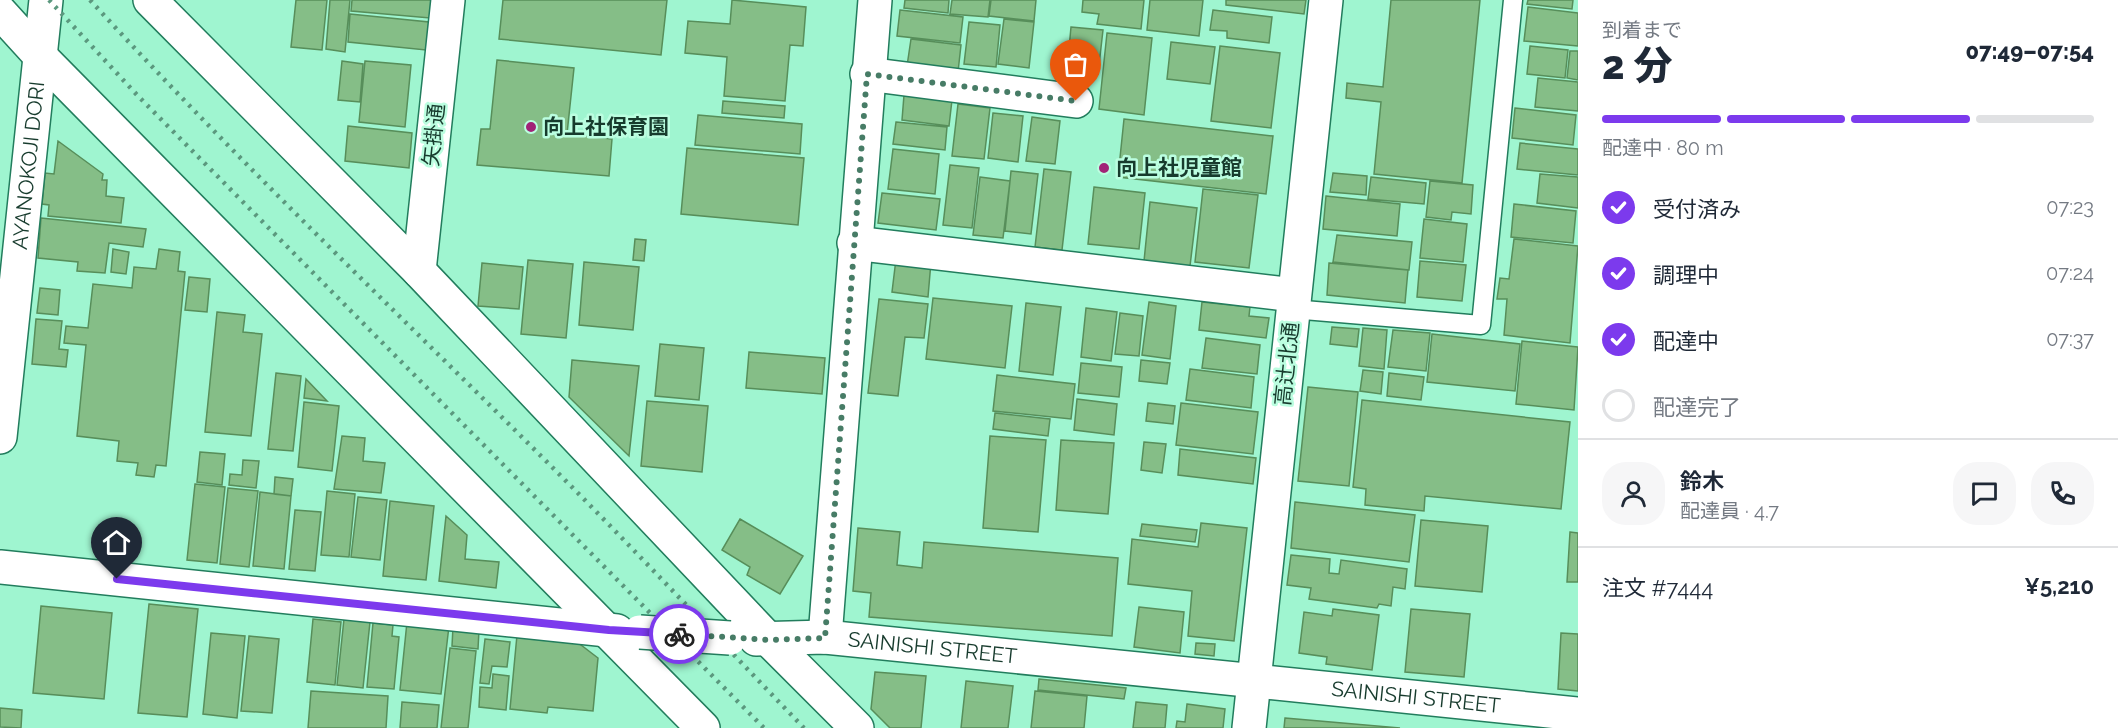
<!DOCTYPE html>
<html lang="ja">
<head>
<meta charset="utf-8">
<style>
	:root { --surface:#fff; --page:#f6f6f7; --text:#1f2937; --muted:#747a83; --line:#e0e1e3; --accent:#7c3aed }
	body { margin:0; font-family:Raleway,"Noto Sans JP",sans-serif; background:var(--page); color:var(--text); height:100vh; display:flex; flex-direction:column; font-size:22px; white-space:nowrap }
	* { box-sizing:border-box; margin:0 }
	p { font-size:20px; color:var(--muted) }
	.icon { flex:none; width:33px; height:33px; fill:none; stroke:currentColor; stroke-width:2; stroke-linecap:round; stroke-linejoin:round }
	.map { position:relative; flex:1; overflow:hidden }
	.sheet { display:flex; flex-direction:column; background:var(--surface); width:540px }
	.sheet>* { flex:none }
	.pin { position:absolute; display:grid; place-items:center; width:51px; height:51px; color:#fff; margin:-62px -26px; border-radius:50% 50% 50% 0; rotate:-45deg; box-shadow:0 0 6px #0007 }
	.pin .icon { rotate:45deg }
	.courier { position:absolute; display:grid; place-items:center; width:60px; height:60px; margin:-30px; border:4px solid #7c3aed; border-radius:50%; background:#fff; color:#222; box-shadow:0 2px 8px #0007 }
	.overview em { font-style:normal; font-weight:800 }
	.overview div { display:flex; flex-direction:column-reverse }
	.overview { display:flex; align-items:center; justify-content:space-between; height:102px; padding:0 24px }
	h1 { font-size:39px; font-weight:800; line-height:45px }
	.bar { display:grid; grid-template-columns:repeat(4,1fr); gap:9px 6px; align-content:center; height:72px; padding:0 24px }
	.bar i { height:8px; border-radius:4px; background:var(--line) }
	.bar .active { background:var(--accent) }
	.bar p { grid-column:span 4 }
	.line { display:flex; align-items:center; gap:15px; padding:0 24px; border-top:2px solid var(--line) }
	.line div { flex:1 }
	.round { display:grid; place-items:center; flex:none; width:63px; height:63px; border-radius:24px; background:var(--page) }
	ol { padding:0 24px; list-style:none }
	li { display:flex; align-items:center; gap:18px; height:66px }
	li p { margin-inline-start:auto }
	li .icon { padding:6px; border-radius:50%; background:var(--accent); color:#fff; stroke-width:4 }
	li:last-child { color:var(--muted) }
	li i { width:33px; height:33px; border:3px solid var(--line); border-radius:50% }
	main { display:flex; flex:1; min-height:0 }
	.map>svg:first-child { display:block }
	.building { fill:#85be87; stroke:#578e5a; stroke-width:1.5 }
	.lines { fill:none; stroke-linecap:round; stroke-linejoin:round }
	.lane-casing { stroke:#227d5d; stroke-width:21 }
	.street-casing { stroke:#227d5d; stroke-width:36 }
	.lane { stroke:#fff; stroke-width:18 }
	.street { stroke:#fff; stroke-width:33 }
	.rail { stroke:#5b987e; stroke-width:4.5; stroke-dasharray:3 6; stroke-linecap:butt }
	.street-bridge-casing { stroke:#227d5d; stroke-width:36; stroke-linecap:butt }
	.street-bridge { stroke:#fff; stroke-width:33 }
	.done { stroke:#477c66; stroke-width:6; stroke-dasharray:0 10.8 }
	.route { stroke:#7c3aed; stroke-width:8 }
	.poi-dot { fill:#a12377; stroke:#bbfee0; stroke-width:2 }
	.labels { text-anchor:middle; stroke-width:5; stroke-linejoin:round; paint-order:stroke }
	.poi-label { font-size:21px; font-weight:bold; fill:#173b2d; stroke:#bbfee0; text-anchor:start }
	.street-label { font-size:21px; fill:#173b2d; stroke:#bbfee0 }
</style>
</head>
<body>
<main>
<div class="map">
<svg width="1578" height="728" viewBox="0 0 1578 728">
	<rect width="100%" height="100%" fill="#9ff5d0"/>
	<path class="building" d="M 296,0 L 327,0 L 322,50 L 291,47 Z
		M 330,0 L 350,0 L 345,52 L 326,49 Z
		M 352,0 L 432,0 L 430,18 L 351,11 Z
		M 503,0 L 667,0 L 661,55 L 499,39 Z
		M 732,0 L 806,7 L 803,46 L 790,45 L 785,101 L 724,96 L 727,57 L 685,53 L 688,21 L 730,24 Z
		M 905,0 L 949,0 L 948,13 L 904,8 Z
		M 952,0 L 990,0 L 988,17 L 950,14 Z
		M 991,0 L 1036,0 L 1034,21 L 989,16 Z
		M 1083,0 L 1144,0 L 1141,29 L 1097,24 L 1099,14 L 1082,12 Z
		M 1150,0 L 1203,0 L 1199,36 L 1147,30 Z
		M 1226,0 L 1306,0 L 1304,14 L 1226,5 Z
		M 1391,0 L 1480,0 L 1462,183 L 1374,174 L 1381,102 L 1346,98 L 1347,83 L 1383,87 Z
		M 1528,0 L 1573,0 L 1572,9 L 1527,4 Z
		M 1528,7 L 1578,13 L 1578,46 L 1524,41 Z
		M 900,10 L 963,17 L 960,43 L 897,36 Z
		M 1213,10 L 1272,17 L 1269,43 L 1227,38 L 1227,31 L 1210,30 Z
		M 350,14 L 429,22 L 426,50 L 348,42 Z
		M 1004,19 L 1034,22 L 1029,68 L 998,64 Z
		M 969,22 L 1000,25 L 996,67 L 964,64 Z
		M 1071,27 L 1103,30 L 1098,74 L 1067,70 Z
		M 1107,33 L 1152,38 L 1144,115 L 1099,109 Z
		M 911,39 L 961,45 L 958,72 L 907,66 Z
		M 1171,42 L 1215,47 L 1210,84 L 1167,79 Z
		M 1220,46 L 1280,53 L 1271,128 L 1211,121 Z
		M 1530,46 L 1568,50 L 1565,78 L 1527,74 Z
		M 1570,51 L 1578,51 L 1578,80 L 1567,78 Z
		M 497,60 L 574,68 L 567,134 L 612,139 L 609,176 L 477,165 L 481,129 L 490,129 Z
		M 342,61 L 363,64 L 360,102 L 338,100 Z
		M 365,61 L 411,65 L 405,127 L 359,122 Z
		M 1538,78 L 1578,82 L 1578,111 L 1535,107 Z
		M 904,95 L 952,100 L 949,126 L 902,120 Z
		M 723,101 L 785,106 L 784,118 L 722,113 Z
		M 958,104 L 990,108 L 984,159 L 952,156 Z
		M 1515,108 L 1576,115 L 1573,145 L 1512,138 Z
		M 993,113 L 1023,116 L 1018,162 L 988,158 Z
		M 698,115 L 802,124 L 800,154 L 695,145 Z
		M 1032,117 L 1060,121 L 1055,164 L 1026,161 Z
		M 1124,119 L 1273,136 L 1266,194 L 1118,177 Z
		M 896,122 L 947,127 L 945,150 L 893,144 Z
		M 348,126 L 412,133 L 409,168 L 345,161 Z
		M 58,141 L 103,174 L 102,180 L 107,180 L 106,196 L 124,198 L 121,223 L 48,216 L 49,205 L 42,204 L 45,173 L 54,174 Z
		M 1520,143 L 1578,149 L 1578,175 L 1517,169 Z
		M 687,148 L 804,158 L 798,225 L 681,214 Z
		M 893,149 L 939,154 L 935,194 L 888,189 Z
		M 950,165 L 979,168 L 972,228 L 943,225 Z
		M 1044,169 L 1071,172 L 1062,250 L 1035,247 Z
		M 1011,171 L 1038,174 L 1031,234 L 1005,231 Z
		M 1333,173 L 1367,176 L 1366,195 L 1330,192 Z
		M 1540,174 L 1578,177 L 1578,208 L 1537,203 Z
		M 980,177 L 1010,181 L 1003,238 L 973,235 Z
		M 1371,177 L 1426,183 L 1424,204 L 1368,199 Z
		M 1430,181 L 1473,185 L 1471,214 L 1452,212 L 1451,220 L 1426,217 Z
		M 1094,187 L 1145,193 L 1139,249 L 1088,244 Z
		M 1203,189 L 1258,195 L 1249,268 L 1195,262 Z
		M 882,193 L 940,199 L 936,230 L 878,223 Z
		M 1326,196 L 1400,204 L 1397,236 L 1323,229 Z
		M 1150,202 L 1197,208 L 1190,266 L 1144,261 Z
		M 1514,204 L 1576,211 L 1573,243 L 1511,237 Z
		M 41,218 L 146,229 L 143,247 L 109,243 L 105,273 L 77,271 L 78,262 L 38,258 Z
		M 1424,219 L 1467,224 L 1463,262 L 1420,258 Z
		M 1337,235 L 1412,242 L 1409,270 L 1333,262 Z
		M 635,239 L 646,240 L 644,261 L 633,260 Z
		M 1514,239 L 1578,246 L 1570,343 L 1504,335 L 1507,299 L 1497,299 L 1500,278 L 1509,279 Z
		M 113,249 L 129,252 L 126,274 L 111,272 Z
		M 159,249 L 180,252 L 178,271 L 185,272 L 166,466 L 156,465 L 154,477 L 136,475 L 138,463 L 117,461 L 119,441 L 77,436 L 86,345 L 64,343 L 66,326 L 88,328 L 93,284 L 132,288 L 134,267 L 156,269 Z
		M 896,259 L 931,262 L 928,297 L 892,292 Z
		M 528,260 L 573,264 L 566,338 L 521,334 Z
		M 1420,261 L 1466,265 L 1462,301 L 1417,297 Z
		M 584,262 L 639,267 L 633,330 L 579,325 Z
		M 482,263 L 523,267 L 519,309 L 478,306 Z
		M 1329,263 L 1408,270 L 1405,303 L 1327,295 Z
		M 189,277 L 210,279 L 207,312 L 185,310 Z
		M 40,288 L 60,290 L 58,315 L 37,313 Z
		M 933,298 L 1012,306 L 1005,368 L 926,359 Z
		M 879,299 L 928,304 L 924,338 L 905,337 L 898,396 L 868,393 Z
		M 1149,302 L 1176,306 L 1170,359 L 1142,355 Z
		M 1202,302 L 1250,307 L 1249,316 L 1269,318 L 1266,338 L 1199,330 Z
		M 1026,303 L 1061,307 L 1053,375 L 1019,371 Z
		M 1086,308 L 1117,312 L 1111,361 L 1081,357 Z
		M 217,312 L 245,315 L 243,332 L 262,334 L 251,436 L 205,432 Z
		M 1120,313 L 1143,316 L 1139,356 L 1115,354 Z
		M 36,319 L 62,321 L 59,349 L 68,350 L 66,367 L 32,364 Z
		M 1332,327 L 1359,329 L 1357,347 L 1330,344 Z
		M 1363,328 L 1387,330 L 1384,369 L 1359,366 Z
		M 1393,330 L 1430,333 L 1426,371 L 1388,367 Z
		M 1432,334 L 1520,344 L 1515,391 L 1427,382 Z
		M 1206,338 L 1260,345 L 1257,374 L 1202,368 Z
		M 1522,341 L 1578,347 L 1574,410 L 1516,404 Z
		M 660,344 L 704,348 L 699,400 L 655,396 Z
		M 749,352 L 825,358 L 822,394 L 746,388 Z
		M 572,360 L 639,366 L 629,456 L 569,397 Z
		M 1141,360 L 1170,363 L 1167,384 L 1139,381 Z
		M 1081,363 L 1122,367 L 1119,397 L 1078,393 Z
		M 1190,369 L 1254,377 L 1251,408 L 1186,400 Z
		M 1363,370 L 1383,372 L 1381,394 L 1360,391 Z
		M 276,373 L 301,376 L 293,451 L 268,449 Z
		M 1389,373 L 1424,377 L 1421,400 L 1387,396 Z
		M 997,375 L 1075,384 L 1071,419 L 993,411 Z
		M 306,379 L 327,401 L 304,398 Z
		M 1308,387 L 1358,392 L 1349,486 L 1298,481 Z
		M 1077,399 L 1117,404 L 1114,435 L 1074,430 Z
		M 1362,400 L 1570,422 L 1561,509 L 1425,496 L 1424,511 L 1365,505 L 1366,489 L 1353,487 Z
		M 647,401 L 708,406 L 702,472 L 641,466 Z
		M 304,402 L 339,406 L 332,471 L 298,467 Z
		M 1148,403 L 1175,406 L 1173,424 L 1146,421 Z
		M 1181,403 L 1258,412 L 1253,454 L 1176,445 Z
		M 995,413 L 1050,419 L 1048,436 L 993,429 Z
		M 342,436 L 365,438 L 363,461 L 385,463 L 381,493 L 334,489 Z
		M 990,436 L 1046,440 L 1038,532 L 983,528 Z
		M 1061,440 L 1114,443 L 1108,514 L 1056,510 Z
		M 1144,442 L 1166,444 L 1162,473 L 1141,470 Z
		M 1180,449 L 1256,458 L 1253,484 L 1178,475 Z
		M 200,452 L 225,454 L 222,485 L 197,482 Z
		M 243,460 L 259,461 L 256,488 L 229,485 L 230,474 L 242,475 Z
		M 275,477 L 293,479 L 291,496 L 274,494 Z
		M 195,484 L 225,487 L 217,563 L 187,560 Z
		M 228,488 L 258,491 L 249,567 L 220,564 Z
		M 327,491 L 355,494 L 349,557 L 321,555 Z
		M 260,492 L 291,496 L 284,569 L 253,566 Z
		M 358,497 L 387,500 L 380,560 L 351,557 Z
		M 390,501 L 434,506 L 426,580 L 383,576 Z
		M 1295,502 L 1415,515 L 1409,562 L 1291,548 Z
		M 295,510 L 321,512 L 315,571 L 289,569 Z
		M 446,516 L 467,535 L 465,559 L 499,562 L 496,588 L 439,581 Z
		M 740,519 L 803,556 L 780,594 L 747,575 L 750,567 L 722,550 Z
		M 1421,520 L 1488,526 L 1482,592 L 1415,586 Z
		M 1201,523 L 1247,528 L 1234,641 L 1188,636 L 1192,591 L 1128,584 L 1132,539 L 1198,547 Z
		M 1142,524 L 1197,530 L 1195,542 L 1140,536 Z
		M 858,528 L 900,532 L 897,565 L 922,568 L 924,542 L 1118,558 L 1112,636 L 869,617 L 871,593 L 853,591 Z
		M 1570,532 L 1578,533 L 1578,582 L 1567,582 Z
		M 1291,555 L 1330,559 L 1329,573 L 1339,574 L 1341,560 L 1407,569 L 1405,589 L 1393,587 L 1391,606 L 1379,604 L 1377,608 L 1309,599 L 1311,588 L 1287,585 Z
		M 149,604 L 198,609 L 187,717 L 138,713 Z
		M 41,606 L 112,613 L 104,699 L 33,693 Z
		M 1139,607 L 1184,612 L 1180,653 L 1134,647 Z
		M 1333,609 L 1379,615 L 1372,670 L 1326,664 L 1327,657 L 1299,653 L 1304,612 L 1332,616 Z
		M 1411,609 L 1470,614 L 1464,677 L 1405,672 Z
		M 313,619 L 341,622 L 335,685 L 307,682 Z
		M 344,619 L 370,622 L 363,688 L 337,685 Z
		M 407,622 L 449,626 L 441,694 L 400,690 Z
		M 373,623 L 393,625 L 392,636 L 399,637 L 394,689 L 367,687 Z
		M 453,627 L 479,630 L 478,649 L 452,646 Z
		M 211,633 L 245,636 L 237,718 L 203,714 Z
		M 1561,633 L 1578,634 L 1578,691 L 1558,689 Z
		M 517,635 L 577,642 L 598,658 L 593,711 L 548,707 L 547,713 L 510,709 Z
		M 249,636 L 279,639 L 272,713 L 241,711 Z
		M 485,639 L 510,642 L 507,667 L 492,666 L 489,684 L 480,683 Z
		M 1196,643 L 1215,644 L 1214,656 L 1195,654 Z
		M 450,648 L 476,651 L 468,728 L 441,728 Z
		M 875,672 L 926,676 L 921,728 L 890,728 L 871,709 Z
		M 493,674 L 509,676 L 506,710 L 479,707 L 480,687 L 492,688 Z
		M 1039,679 L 1126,688 L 1124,699 L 1038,690 Z
		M 966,681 L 1013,686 L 1008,728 L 961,728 Z
		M 311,691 L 388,696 L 386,728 L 308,728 Z
		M 1035,691 L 1087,696 L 1084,728 L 1031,728 Z
		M 402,702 L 439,705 L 437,728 L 400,728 Z
		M 1136,702 L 1167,705 L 1165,728 L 1133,728 Z
		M 1187,704 L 1225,709 L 1223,728 L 1176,728 L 1177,721 L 1185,722 Z
		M 0,708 L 22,710 L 21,728 L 0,727 Z
		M 1285,718 L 1400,728 L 1284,728 Z"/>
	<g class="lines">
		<g class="lane-casing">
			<path id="lane" d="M 1292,309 L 1481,325 L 1513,0"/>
		</g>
		<g class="street-casing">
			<g id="street">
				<path d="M 150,0 L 419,271 L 769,640 L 857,728"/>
				<path d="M 0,12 L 40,56 L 703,728"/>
				<path d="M 867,74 L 1076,101"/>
				<path d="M 854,243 L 1294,295"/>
				<path d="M 419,271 L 448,0"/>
				<path id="s1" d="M 0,437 L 46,0"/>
				<path d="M 0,567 L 617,631"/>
				<path d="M 825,637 L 875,0"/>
				<path id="s2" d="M 756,639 L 825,637 L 1578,714"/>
				<path d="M 1249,728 L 1326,0"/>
			</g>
		</g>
		<use href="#lane" class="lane"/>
		<use href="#street" class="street"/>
		<path class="rail" d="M 49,0 L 138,96 L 764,728
			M 90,0 C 239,163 399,314 555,470 C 639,554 721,642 804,728"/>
		<g class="street-bridge-casing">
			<path id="street-bridge" d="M 640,632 L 730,638"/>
		</g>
		<use href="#street-bridge" class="street-bridge"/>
	</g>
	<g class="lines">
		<path class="done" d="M 679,634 L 769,640 L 825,638 L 867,74 L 1076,101"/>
		<path class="route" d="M 117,579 L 609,630 L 679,634"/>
	</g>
	<g class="poi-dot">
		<circle cx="531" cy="127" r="6"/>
		<circle cx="1104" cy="168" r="6"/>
	</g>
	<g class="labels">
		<g class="poi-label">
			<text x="543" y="134">向上社保育園</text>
			<text x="1116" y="175">向上社児童館</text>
		</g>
		<g class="street-label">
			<text transform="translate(434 135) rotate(-84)" y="7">矢掛通</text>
			<text dy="7" stroke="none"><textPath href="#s1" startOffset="273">AYANOKOJI DORI</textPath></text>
			<text transform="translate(1287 364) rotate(-84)" y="7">高辻北通</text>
			<text dy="7" stroke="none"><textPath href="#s2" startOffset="177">SAINISHI STREET</textPath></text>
			<text dy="7" stroke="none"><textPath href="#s2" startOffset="663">SAINISHI STREET</textPath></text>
		</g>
	</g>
</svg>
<div class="pin" style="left:1076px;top:101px;background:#ea580c"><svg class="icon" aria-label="bag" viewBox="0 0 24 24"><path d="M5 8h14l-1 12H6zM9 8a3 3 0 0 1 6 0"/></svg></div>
<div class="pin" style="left:117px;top:579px;background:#1f2937"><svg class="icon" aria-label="home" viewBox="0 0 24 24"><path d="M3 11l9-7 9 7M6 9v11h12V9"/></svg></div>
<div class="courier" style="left:679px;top:634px"><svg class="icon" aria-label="bike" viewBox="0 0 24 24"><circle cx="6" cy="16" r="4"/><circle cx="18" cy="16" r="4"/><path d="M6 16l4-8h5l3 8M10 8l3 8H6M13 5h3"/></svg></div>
</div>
<section class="sheet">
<div class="overview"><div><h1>2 分</h1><p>到着まで</p></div><em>07:49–07:54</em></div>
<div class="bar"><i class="active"></i><i class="active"></i><i class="active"></i><i></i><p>配達中 · 80 m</p></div>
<ol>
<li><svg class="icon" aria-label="check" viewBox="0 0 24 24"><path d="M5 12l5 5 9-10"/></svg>受付済み<p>07:23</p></li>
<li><svg class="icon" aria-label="check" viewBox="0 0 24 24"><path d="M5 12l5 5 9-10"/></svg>調理中<p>07:24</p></li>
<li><svg class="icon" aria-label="check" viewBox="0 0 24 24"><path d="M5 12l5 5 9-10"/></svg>配達中<p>07:37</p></li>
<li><i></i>配達完了</li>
</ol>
<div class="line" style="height:108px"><a class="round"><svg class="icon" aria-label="person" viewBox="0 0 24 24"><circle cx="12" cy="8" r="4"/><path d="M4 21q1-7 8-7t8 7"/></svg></a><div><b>鈴木</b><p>配達員 · 4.7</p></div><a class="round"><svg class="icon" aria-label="chat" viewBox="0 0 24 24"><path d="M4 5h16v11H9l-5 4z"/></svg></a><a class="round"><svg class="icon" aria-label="phone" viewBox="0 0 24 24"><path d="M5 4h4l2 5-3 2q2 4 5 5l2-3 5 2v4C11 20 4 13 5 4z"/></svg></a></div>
<div class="line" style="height:78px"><div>注文 #7444</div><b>¥5,210</b></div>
</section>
</main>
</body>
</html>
